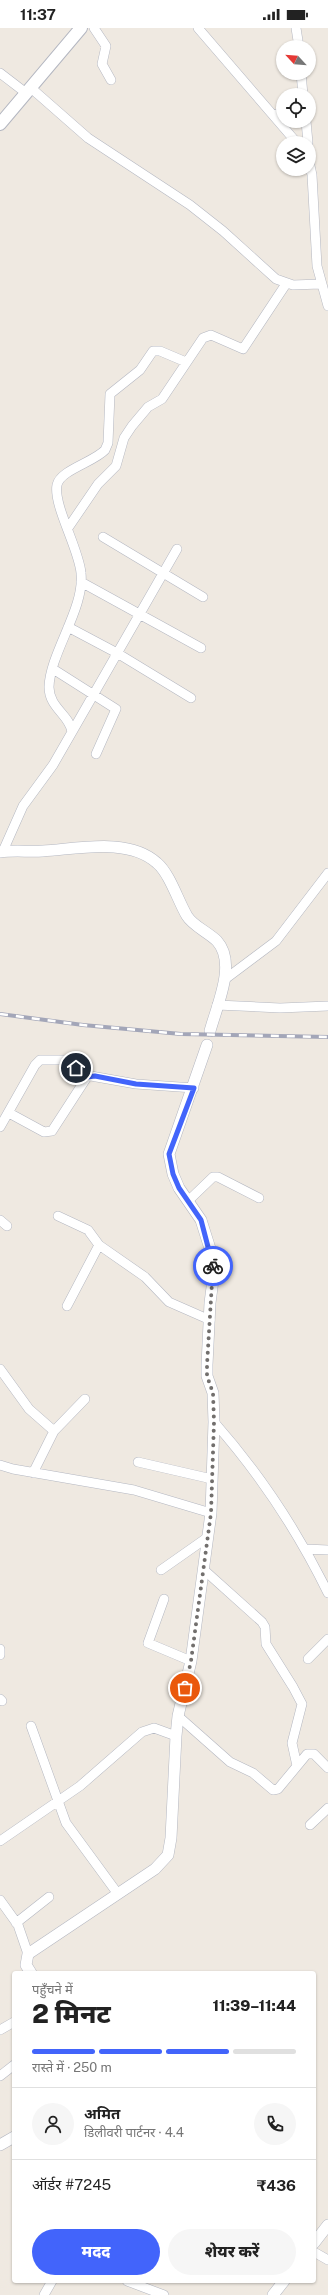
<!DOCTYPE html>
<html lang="hi">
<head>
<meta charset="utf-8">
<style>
	:root { --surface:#fff; --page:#f6f6f6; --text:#222; --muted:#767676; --line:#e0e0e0; --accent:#4264fb }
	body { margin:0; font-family:"Public Sans","Noto Sans Devanagari",sans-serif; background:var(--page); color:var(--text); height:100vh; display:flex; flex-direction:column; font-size:15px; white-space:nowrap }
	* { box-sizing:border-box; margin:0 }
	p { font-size:13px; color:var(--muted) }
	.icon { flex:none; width:22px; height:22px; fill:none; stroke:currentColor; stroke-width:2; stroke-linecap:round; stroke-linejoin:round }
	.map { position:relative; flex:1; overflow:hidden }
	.details { position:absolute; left:12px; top:1943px; width:304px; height:312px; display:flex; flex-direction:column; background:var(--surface); border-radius:4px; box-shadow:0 1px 3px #0004 }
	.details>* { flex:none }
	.needle { width:26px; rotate:296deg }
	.tools { position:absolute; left:276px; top:12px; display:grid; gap:8px }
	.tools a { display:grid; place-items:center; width:40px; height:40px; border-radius:50%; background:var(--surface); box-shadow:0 1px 3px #0004; font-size:20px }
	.pin { position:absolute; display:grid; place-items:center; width:34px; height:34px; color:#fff; margin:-17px; border:2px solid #fff; border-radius:50%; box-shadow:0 1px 4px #0007 }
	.courier { position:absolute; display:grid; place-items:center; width:40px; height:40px; margin:-20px; border:3px solid #4264fb; border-radius:50%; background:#fff; color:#222; box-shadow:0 1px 5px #0007 }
	.headline em { font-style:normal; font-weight:800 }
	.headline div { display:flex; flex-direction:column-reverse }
	.headline { display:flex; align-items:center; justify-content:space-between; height:68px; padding:0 20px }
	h1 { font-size:26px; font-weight:800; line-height:30px }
	.bar { display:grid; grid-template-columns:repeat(4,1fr); gap:6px 4px; align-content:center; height:48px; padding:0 20px }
	.bar i { height:5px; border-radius:3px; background:var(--line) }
	.bar .current { background:var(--accent) }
	.bar p { grid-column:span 4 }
	.line { display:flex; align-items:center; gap:10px; padding:0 20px; border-top:1px solid var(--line) }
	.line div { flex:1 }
	.round { display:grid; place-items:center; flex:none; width:42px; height:42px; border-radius:21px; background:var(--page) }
	.cta { display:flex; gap:8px; margin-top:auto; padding:8px 20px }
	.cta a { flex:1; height:46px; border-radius:24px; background:var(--accent); color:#fff; font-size:16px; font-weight:800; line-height:46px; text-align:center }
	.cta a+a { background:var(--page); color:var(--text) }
	.status { display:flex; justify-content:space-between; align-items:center; height:28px; padding:0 20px; background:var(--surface); direction:ltr }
	.status svg { height:11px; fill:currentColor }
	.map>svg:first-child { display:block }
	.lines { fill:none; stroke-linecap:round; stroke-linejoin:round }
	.minor-casing { stroke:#b4b7c1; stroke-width:10 }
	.tertiary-casing { stroke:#b4b7c1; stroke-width:12 }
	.secondary-casing { stroke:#b4b7c1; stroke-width:14 }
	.minor { stroke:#fff; stroke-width:9 }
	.tertiary { stroke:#fff; stroke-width:11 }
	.secondary { stroke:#fff; stroke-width:12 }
	.rail-casing { stroke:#a3a6b8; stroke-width:4 }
	.rail { stroke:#fff; stroke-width:2.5; stroke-dasharray:8; stroke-linecap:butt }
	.done { stroke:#726f6d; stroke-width:4; stroke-dasharray:0 7.2 }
	.route { stroke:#4264fb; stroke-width:5 }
</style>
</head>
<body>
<div class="status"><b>11:37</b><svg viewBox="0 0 49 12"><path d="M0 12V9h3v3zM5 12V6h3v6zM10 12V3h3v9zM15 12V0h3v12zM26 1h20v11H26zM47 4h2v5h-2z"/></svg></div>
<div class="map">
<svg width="328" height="2267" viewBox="0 0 328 2267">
	<rect width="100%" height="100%" fill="#efe9e1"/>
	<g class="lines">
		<g class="minor-casing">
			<path id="minor" d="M 94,0 L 106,18 L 102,36 L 111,52
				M 198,0 L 297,115
				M 296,0 L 299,19
				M 0,45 L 26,65
				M 301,45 L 303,67
				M 31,60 L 88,110 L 190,177 L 223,203 L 276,251 L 293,257 L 320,256
				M 273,87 L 283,84
				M 306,93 L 308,115
				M 309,133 L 312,147 L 317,238 L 328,278
				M 68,500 L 98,456 L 116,438 L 124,410 L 132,398 L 148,379 L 162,371 L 203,310 L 211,307 L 243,321 L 286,256
				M 103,509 L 203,569
				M 81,554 L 201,620
				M 68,599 L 117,625 L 191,670
				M 53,641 L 116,681 L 96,726
				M 72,704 L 177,521
				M 3,823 L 23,778 L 53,737 L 72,704 C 70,687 49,680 49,659 C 50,625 85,580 81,545 C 79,521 53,477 57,457 C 60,442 94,434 105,422 L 108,415 L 110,366 L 140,342 L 153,323 L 160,323 L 186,334
				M 224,952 L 276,913 L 328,845
				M 217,977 L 280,980 L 328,978
				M 9,1085 L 44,1104 L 52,1103 L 87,1049 L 91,1048 L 136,1056 L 194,1060
				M 0,1099 L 35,1037 L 40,1032 L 65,1032 L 87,1049
				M 188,1173 L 213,1149 L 218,1149 L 259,1170
				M 58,1188 L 88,1202 L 99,1217 L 145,1249 L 169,1274 L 210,1292
				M 0,1192 L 7,1198
				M 67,1278 L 99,1217
				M 0,1341 L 29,1381 L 54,1403
				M 214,1394 C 259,1445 298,1504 328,1565
				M 138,1434 L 212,1451
				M 0,1437 L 13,1441 L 134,1462 L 211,1485
				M 33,1445 L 54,1403 L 85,1371
				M 306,1521 L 328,1522
				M 203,1541 L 262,1594 L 265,1599 L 266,1616 L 293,1659 L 302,1676 L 292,1715 L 297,1738
				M 161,1542 L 208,1509
				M 164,1571 L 148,1615 L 191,1633
				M 0,1621 L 0,1627
				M 308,1631 L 328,1611
				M 0,1671 L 2,1673
				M 178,1688 L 230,1734 L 253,1745 L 273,1762 L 278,1761 L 307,1726 L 314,1726 L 328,1740
				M 31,1698 L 66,1795 L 118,1866
				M 310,1797 L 328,1780
				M 0,1813 L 80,1758 L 142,1704 L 154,1700 L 176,1708
				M 0,1872 L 18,1897 L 28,1926
				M 16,1895 L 49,1869
				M 0,2002 L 14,1994
				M 0,2048 L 14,2037
				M 314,2224 L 328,2232
				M 127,2253 L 164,2267
				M 44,2267 L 52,2253"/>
		</g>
		<g class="tertiary-casing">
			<path id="tertiary" d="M 0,824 C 14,822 29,824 43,823 C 77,821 129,809 157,835 C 170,846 178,873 187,888 C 193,898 208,904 217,913 C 237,935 217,977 210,1003
				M 31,1945 L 26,1937 L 28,1926 L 155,1841 L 168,1827 L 171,1810 L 176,1708 L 178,1688 L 191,1633 L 211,1485 L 214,1394 L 213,1365 L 207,1348 L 207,1337 L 210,1275 L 214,1244 L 212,1227 L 201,1192 L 179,1160 L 173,1146 L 169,1126 L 207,1017
				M 0,2117 L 14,2109
				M 314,2215 L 328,2197
				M 273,2267 L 284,2253"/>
		</g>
		<g class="secondary-casing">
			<path id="secondary" d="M 0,96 L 81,0"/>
		</g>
		<use href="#minor" class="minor"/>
		<use href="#tertiary" class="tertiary"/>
		<use href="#secondary" class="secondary"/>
		<g class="rail-casing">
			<path id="rail" d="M 0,986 L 83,997 L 181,1006 L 328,1009"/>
		</g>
		<use href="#rail" class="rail"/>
	</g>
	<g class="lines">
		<path class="done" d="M 185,1660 L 191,1633 L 211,1485 L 214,1394 L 213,1365 L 207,1348 L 207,1337 L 213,1238"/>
		<path class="route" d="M 76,1040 L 87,1049 L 95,1048 L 136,1056 L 194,1060 L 169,1126 L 173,1146 L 179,1160 L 201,1192 L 213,1238"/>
	</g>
</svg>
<div class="tools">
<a><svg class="needle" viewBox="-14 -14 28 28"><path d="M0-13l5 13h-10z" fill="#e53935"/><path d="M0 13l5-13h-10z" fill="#767676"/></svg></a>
<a><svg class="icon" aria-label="locate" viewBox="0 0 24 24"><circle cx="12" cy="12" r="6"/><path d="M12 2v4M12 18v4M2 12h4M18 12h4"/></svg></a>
<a><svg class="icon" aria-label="layers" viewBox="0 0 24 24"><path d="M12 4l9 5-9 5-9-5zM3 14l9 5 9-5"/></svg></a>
</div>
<div class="pin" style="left:185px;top:1660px;background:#ea580c"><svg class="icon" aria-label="bag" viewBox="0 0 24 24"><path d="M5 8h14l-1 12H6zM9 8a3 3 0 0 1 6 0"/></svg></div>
<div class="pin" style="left:76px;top:1040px;background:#1f2937"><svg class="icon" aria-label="home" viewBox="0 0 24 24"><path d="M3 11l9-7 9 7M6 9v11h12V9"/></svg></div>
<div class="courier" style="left:213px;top:1238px"><svg class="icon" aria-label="bike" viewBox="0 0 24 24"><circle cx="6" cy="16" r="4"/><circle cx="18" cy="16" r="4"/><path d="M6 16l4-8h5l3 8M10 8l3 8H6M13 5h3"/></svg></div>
<section class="details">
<div class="headline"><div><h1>2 मिनट</h1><p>पहुँचने में</p></div><em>11:39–11:44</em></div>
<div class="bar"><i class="current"></i><i class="current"></i><i class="current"></i><i></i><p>रास्ते में · 250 m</p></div>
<div class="line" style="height:72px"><a class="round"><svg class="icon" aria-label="person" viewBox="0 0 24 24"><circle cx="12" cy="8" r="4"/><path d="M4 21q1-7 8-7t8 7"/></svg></a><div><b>अमित</b><p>डिलीवरी पार्टनर · 4.4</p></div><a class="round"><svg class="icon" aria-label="phone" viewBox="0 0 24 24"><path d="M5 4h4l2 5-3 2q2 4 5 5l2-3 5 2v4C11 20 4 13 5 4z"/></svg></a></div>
<div class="line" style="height:52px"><div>ऑर्डर #7245</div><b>₹436</b></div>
<div class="cta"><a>मदद</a><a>शेयर करें</a></div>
</section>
</div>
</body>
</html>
